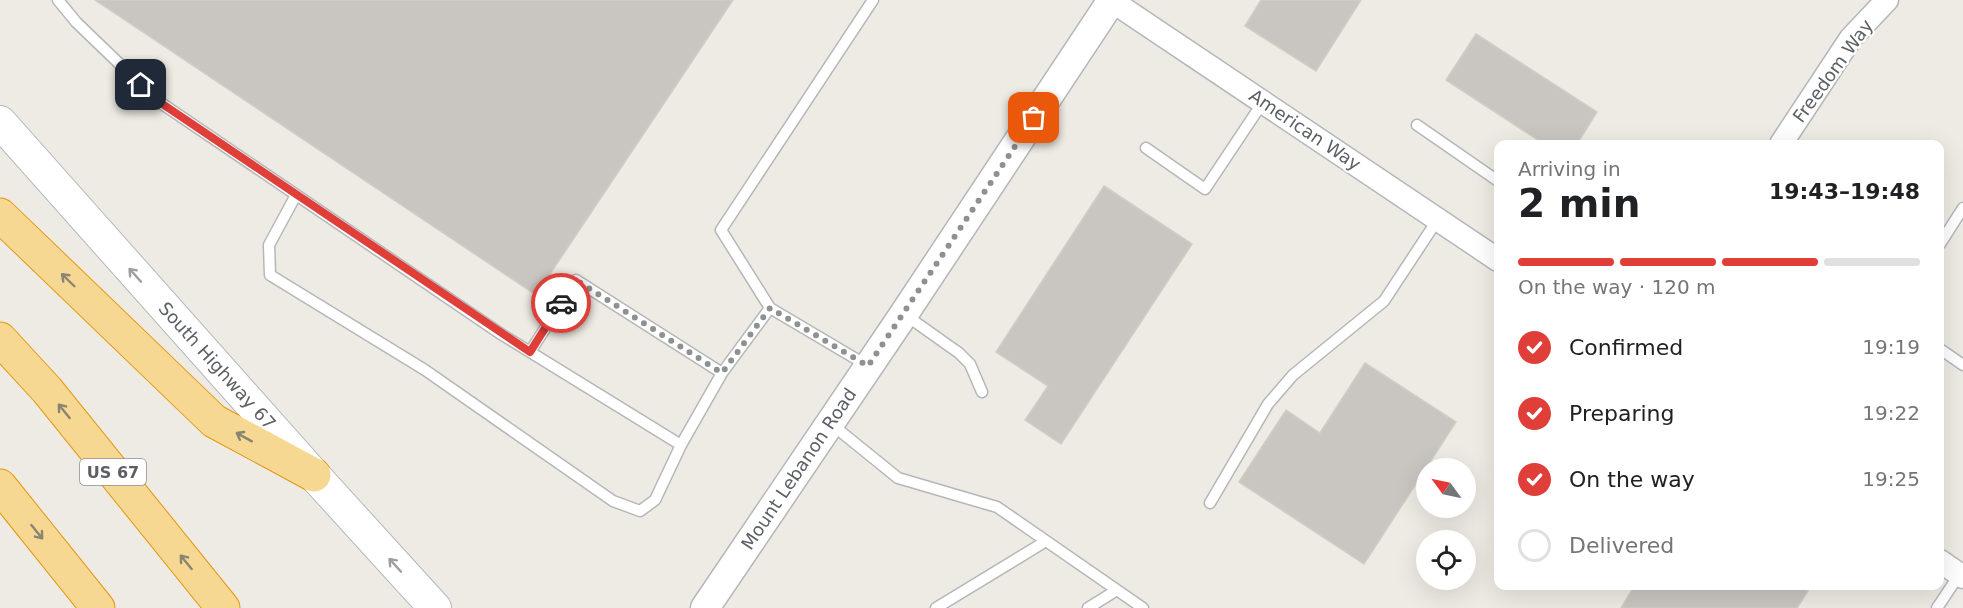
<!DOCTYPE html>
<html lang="en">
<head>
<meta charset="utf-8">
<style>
	:root { --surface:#fff; --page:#f6f6f6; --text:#202124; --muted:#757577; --line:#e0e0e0; --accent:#df3e39 }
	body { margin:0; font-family:"DejaVu Sans",sans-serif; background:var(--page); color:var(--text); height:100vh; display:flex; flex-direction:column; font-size:22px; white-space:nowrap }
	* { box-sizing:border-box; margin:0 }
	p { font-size:20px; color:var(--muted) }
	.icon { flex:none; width:33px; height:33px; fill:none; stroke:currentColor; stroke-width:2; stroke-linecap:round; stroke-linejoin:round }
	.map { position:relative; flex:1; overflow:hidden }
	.sheet { position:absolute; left:1494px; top:140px; width:450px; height:450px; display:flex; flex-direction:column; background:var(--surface); border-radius:12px; box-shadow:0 6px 24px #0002 }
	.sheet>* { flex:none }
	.needle { width:39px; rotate:303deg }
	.tools { position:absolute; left:1416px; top:458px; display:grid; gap:12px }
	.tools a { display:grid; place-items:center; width:60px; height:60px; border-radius:50%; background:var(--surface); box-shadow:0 6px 24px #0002; font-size:30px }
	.pin { position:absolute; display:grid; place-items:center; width:51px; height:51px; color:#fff; margin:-26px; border-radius:12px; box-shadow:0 3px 9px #0006 }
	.courier { position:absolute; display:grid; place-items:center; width:60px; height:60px; margin:-30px; border:4px solid #df3e39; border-radius:50%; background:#fff; color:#222; box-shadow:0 2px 8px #0007 }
	.summary em { font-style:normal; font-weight:700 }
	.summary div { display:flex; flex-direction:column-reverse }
	.summary { display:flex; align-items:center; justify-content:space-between; height:102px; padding:0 24px }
	h1 { font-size:39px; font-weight:700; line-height:45px }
	.bar { display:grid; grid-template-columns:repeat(4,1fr); gap:9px 6px; align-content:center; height:72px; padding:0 24px }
	.bar i { height:8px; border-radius:4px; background:var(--line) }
	.bar .active { background:var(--accent) }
	.bar p { grid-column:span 4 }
	ol { padding:0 24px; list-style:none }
	li { display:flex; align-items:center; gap:18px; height:66px }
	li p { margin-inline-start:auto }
	li .icon { padding:6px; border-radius:50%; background:var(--accent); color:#fff; stroke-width:4 }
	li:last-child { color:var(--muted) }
	li i { width:33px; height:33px; border:3px solid var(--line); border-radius:50% }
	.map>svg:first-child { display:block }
	.building { fill:#c9c6c1; stroke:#d2cdc3; stroke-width:1.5 }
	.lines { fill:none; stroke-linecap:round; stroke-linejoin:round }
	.service-casing { stroke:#b4b7ba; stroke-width:13 }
	.minor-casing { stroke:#b4b7ba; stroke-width:25 }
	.tertiary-casing { stroke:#b4b7ba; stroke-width:31 }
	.secondary-casing { stroke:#b3b7bb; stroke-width:34 }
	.motorway-casing { stroke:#e5970d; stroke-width:35 }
	.service { stroke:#fff; stroke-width:10 }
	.minor { stroke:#fff; stroke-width:22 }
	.tertiary { stroke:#fff; stroke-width:28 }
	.secondary { stroke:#fff; stroke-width:32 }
	.motorway { stroke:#f7d892; stroke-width:33 }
	.oneway { stroke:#9da0a2 }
	.oneway2 { stroke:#8a8472 }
	.done { stroke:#8f9191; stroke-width:6; stroke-dasharray:0 10.8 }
	.route { stroke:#df3e39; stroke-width:8 }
	.labels { text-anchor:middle; stroke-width:4.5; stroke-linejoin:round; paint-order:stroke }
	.shield { fill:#fff; stroke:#8d9092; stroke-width:1.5 }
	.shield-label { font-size:16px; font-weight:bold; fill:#5c6064 }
	.street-label { font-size:18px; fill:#5c6064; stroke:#fff }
</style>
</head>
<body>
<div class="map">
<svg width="1963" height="608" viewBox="0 0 1963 608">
	<rect width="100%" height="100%" fill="#eeebe4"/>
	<path class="building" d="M 95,0 L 733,0 L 536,295 Z
		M 1261,0 L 1361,0 L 1316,71 L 1245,26 Z
		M 1476,34 L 1597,112 L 1577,144 L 1544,144 L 1446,80 Z
		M 1104,186 L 1192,244 L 1061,444 L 1025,420 L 1048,386 L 996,352 Z
		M 1365,363 L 1456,422 L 1364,564 L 1239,482 L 1286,410 L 1320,433 Z
		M 1635,585 L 1798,585 L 1808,591 L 1797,608 L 1621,608 Z"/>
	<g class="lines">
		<g class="service-casing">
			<path id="service" d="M 58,0 L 76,22 L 158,101 L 501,334 L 681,445 L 722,373 L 770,308 L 868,366
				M 1417,125 L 1498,181
				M 1146,148 L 1205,189 L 1263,102
				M 296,195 L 269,245 L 270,275 L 425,370 L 613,501 L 640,511 L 655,500 L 681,445
				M 1940,244 L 1963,208
				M 770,308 L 721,230 L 873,0
				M 904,314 L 959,353 L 970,364 L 982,392
				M 1940,349 L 1963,365
				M 530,352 L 576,280 L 722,373
				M 830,423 L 898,478 L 997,507 L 1143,608
				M 1210,503 L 1268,404 L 1293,375 L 1384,301 L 1438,219
				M 936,608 L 1046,541
				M 1088,608 L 1117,590
				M 1937,608 L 1959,575"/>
		</g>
		<g class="minor-casing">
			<path id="minor" d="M 1112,1 L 1498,260
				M 1781,144 L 1851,38 L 1887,0
				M 1940,561 L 1963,577"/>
		</g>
		<g class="tertiary-casing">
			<path id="tertiary" d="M 705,608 L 904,314 L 1112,0"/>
		</g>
		<g class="secondary-casing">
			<path id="secondary" d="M 0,122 L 314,475 L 435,608"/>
		</g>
		<g class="motorway-casing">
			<path id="motorway" d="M 0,215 L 214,421 L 314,475
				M 0,339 L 47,390 L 223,608
				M 0,486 L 98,608"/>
		</g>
		<use href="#service" class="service"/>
		<use href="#minor" class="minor"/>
		<use href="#tertiary" class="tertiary"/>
		<use href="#secondary" class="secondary"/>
		<use href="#motorway" class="motorway"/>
	</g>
	<defs><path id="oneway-shaft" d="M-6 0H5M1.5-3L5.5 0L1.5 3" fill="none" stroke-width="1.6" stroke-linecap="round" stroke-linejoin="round" transform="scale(1.5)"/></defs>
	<g class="oneway">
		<use href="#oneway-shaft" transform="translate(135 275) rotate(-132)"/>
		<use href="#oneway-shaft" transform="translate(395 565) rotate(-132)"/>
	</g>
	<g class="oneway2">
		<use href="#oneway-shaft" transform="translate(68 280) rotate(-136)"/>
		<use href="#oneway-shaft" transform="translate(64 411) rotate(-129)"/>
		<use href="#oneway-shaft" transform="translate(244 437) rotate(-151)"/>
		<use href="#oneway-shaft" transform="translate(37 532) rotate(51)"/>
		<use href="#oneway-shaft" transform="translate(186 562) rotate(-129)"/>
	</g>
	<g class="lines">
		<path class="done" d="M 561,303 L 576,280 L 722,373 L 770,308 L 868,366 L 1034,118"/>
		<path class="route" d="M 141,85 L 158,101 L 530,352 L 561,303"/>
	</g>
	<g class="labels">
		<rect class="shield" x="80" y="459" width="66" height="26" rx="4.5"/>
		<g class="shield-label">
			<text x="113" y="478">US 67</text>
		</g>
		<g class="street-label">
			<text transform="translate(1833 71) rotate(-54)" y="6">Freedom Way</text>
			<text transform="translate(1305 130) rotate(34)" y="6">American Way</text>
			<text transform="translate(217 366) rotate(48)" y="6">South Highway 67</text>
			<text transform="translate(799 469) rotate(-56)" y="6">Mount Lebanon Road</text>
		</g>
	</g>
</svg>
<div class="tools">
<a><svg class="needle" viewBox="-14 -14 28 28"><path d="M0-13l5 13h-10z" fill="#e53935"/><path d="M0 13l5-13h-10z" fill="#757577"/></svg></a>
<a><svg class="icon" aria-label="locate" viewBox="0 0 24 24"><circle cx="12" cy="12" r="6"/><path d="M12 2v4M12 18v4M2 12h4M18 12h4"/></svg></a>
</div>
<div class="pin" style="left:1034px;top:118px;background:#ea580c"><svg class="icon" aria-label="bag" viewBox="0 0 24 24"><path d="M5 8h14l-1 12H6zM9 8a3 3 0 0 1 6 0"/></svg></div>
<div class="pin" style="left:141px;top:85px;background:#1f2937"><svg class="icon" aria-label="home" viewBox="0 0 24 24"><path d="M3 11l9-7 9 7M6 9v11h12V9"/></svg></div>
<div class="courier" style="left:561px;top:303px"><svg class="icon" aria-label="car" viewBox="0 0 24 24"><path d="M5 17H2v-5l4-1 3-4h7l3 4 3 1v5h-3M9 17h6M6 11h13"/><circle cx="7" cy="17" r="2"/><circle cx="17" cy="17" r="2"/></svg></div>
<section class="sheet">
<div class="summary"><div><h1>2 min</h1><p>Arriving in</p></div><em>19:43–19:48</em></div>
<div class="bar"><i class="active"></i><i class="active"></i><i class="active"></i><i></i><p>On the way · 120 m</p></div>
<ol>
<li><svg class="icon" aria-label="check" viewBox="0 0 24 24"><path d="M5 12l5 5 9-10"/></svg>Confirmed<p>19:19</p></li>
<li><svg class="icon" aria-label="check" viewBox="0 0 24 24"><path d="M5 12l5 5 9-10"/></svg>Preparing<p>19:22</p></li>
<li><svg class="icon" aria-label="check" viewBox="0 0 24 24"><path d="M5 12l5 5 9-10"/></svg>On the way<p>19:25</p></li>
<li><i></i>Delivered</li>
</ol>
</section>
</div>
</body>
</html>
